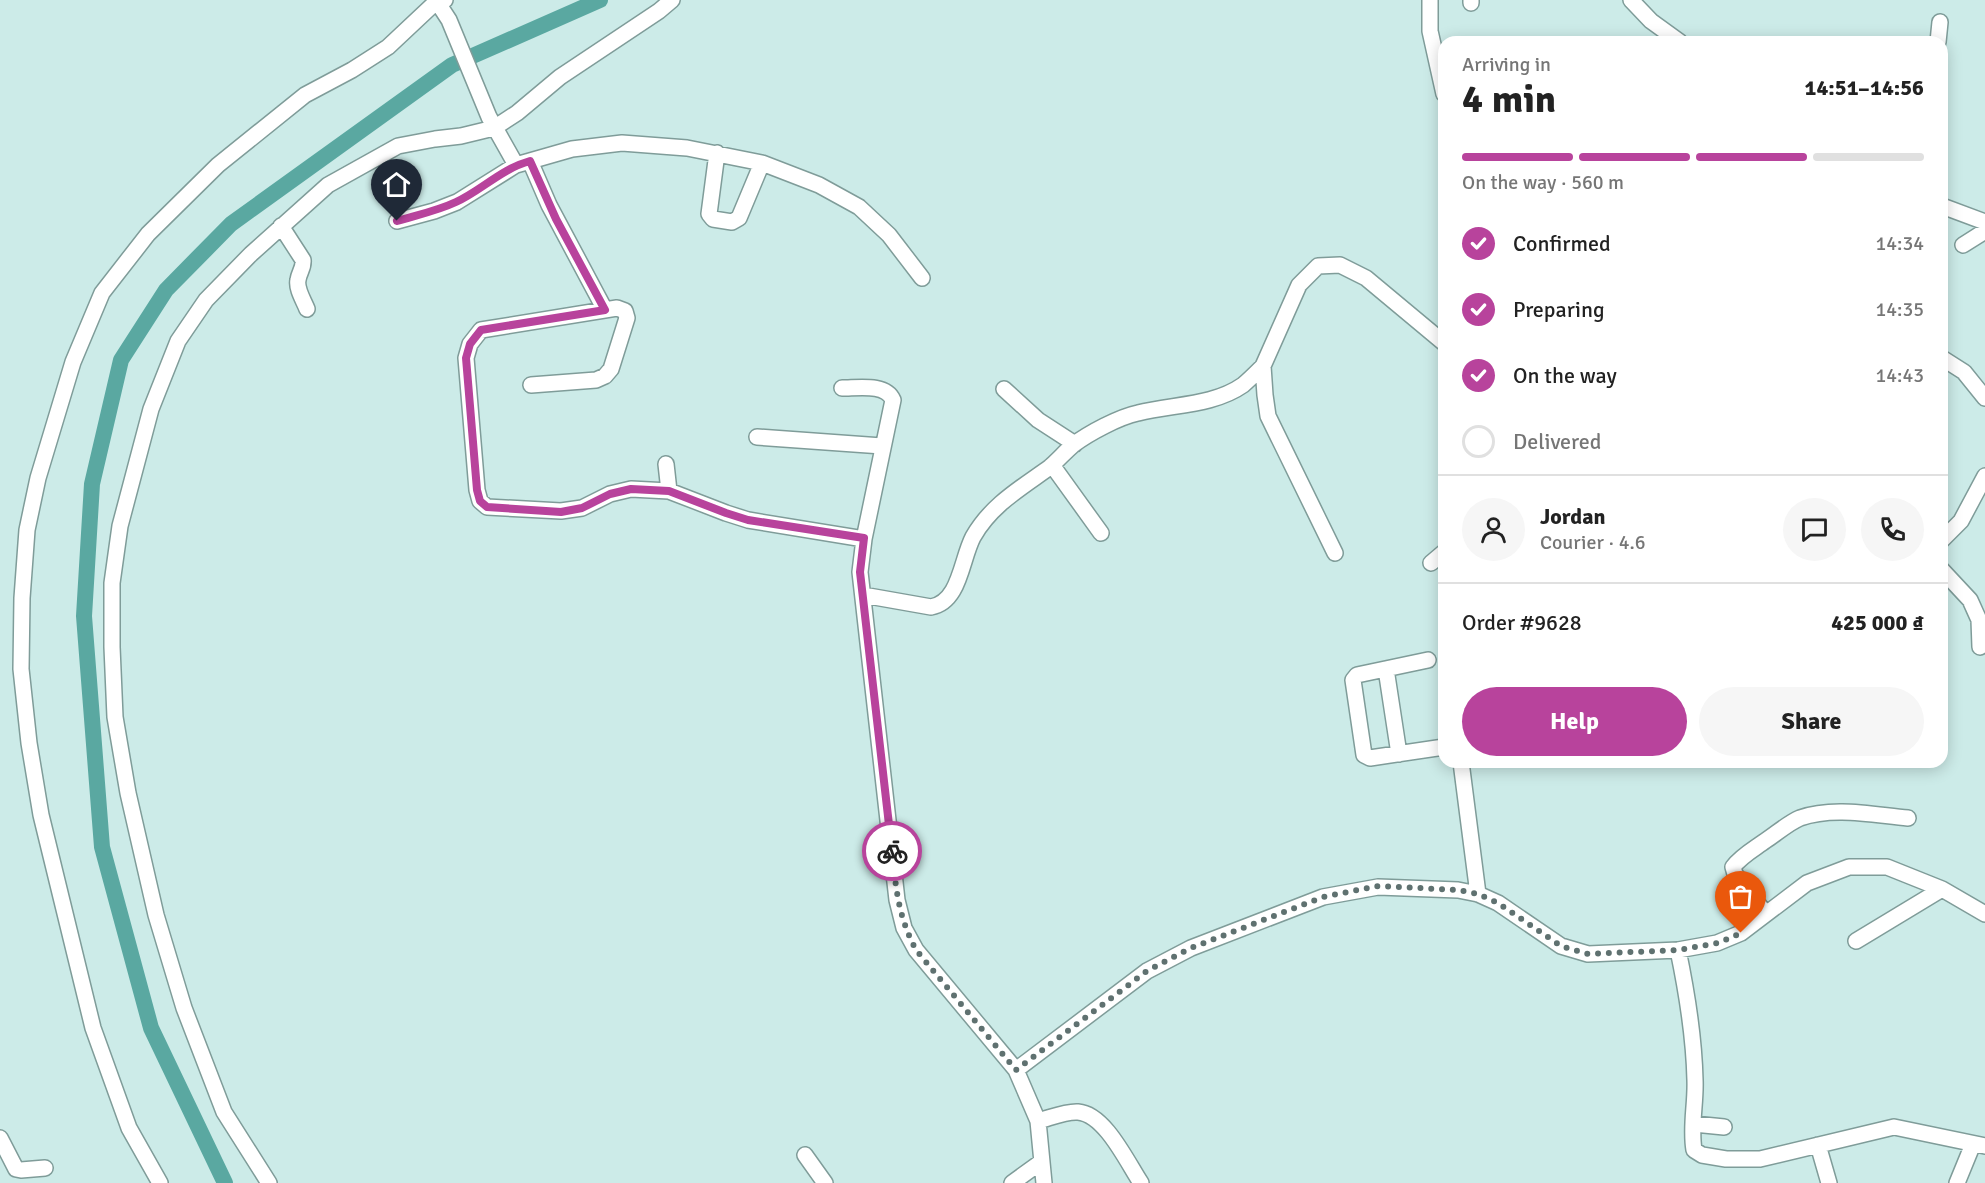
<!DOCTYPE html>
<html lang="en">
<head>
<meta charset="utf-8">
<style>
	:root { --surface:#fff; --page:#f6f6f6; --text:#222; --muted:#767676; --line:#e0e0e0; --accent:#b8439c }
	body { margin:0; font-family:Signika,sans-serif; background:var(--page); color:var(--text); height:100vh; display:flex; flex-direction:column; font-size:22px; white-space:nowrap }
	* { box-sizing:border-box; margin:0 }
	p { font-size:20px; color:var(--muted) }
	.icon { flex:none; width:33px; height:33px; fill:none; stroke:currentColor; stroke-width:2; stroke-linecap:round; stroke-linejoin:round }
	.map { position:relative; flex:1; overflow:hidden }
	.details { position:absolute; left:1438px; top:36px; width:510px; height:732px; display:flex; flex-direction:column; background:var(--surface); border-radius:18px; box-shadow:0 3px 15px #0003 }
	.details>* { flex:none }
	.pin { position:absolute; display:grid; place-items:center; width:51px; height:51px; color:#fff; margin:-62px -26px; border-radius:50% 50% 50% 0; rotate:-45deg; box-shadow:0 0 6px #0007 }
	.pin .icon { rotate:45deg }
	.courier { position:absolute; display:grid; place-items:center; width:60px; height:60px; margin:-30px; border:4px solid #b8439c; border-radius:50%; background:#fff; color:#222; box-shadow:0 2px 8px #0007 }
	.summary em { font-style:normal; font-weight:700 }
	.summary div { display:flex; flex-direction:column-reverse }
	.summary { display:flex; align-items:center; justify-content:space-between; height:102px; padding:0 24px }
	h1 { font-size:39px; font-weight:700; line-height:45px }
	.bar { display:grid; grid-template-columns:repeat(4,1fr); gap:9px 6px; align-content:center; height:72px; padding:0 24px }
	.bar i { height:8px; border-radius:4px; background:var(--line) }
	.bar .selected { background:var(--accent) }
	.bar p { grid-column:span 4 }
	.line { display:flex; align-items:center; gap:15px; padding:0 24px; border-top:2px solid var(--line) }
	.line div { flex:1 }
	.round { display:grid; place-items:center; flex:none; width:63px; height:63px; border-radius:32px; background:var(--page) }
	ol { padding:0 24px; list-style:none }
	li { display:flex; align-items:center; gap:18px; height:66px }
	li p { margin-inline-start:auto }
	li .icon { padding:6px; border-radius:50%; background:var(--accent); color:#fff; stroke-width:4 }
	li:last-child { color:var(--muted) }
	li i { width:33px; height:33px; border:3px solid var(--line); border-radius:50% }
	.action { display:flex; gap:12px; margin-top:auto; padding:12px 24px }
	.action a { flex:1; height:69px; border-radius:36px; background:var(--accent); color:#fff; font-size:24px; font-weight:700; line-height:69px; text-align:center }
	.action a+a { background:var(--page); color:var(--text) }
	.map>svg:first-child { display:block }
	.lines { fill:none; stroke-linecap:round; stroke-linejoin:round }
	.canal { stroke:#5aa8a1; stroke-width:16 }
	.minor-casing { stroke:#7f9c99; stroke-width:18 }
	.minor { stroke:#fff; stroke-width:15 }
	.done { stroke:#5f7170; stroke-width:6; stroke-dasharray:0 10.8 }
	.route { stroke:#b8439c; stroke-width:8 }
</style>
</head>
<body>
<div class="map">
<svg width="1985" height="1183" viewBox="0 0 1985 1183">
	<rect width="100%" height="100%" fill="#ccebe8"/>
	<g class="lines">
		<path class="canal" d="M 225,1183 L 151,1028 L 102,847 L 84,616 L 92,484 L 121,360 L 166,290 L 231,224 L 452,65 L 600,0"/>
		<g class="minor-casing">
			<path id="minor" d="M 436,0 L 449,20 L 489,117 L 516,165
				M 1430,0 L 1430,31 L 1444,94
				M 1631,0 L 1651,21 L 1680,42
				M 1471,3 L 1471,0
				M 1938,42 L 1940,22
				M 717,153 L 709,214 L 713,219 L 732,222 L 739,218 L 762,163
				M 530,161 L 549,205 L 605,310
				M 1942,206 L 1985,222
				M 397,221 L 434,211 L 457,202 L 516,165 L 572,149 L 622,143 L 687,148 L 762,163 L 819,185 L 859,207 L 889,235 L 922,278
				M 281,226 L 303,260 C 304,268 299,272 298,280 C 296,289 304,301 307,309
				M 1963,245 L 1985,231
				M 1942,358 L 1964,372 L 1985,398
				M 531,385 L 596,380 L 605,376 L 611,369 L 627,318 L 625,311 L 617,308 L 481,330 L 470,344 L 466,358 L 477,490 L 480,501 L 487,507 L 561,511 L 582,508 L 610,494 L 631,489 L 669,491 L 726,513 L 748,520 L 864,539 L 860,572 L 897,900 L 904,928 L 916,950 L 1016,1070 L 1038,1121 L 1044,1183
				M 842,388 C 858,388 886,383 893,400 L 864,539
				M 1004,389 L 1038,420 L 1075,444
				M 757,437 L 882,446
				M 666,464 L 669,491
				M 1052,465 L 1101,533
				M 1942,540 L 1961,521 L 1985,476
				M 1335,553 L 1268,416 L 1265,395 L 1263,366 L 1299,285 L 1318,266 L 1340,265 L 1366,278 L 1444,343
				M 1431,563 L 1444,552
				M 1942,570 L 1970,600 L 1979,620 L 1980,647
				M 863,595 L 931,607 C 960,602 961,560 973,537 C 991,505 1021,488 1050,467 C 1058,460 1065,452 1073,445 C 1089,433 1119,417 1138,413 C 1173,404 1213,406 1243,385 C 1250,379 1257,372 1263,366
				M 1428,660 L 1357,675 L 1353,680 L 1364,755 L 1370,758 L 1444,747
				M 1386,669 L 1399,754
				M 1461,762 L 1478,894
				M 1766,914 L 1735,874 L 1733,867 C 1741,856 1754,849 1765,841 C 1776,834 1788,823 1800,818 C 1833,806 1874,815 1908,818
				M 1856,941 L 1942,889
				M 1678,950 C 1687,993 1694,1036 1695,1080 C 1696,1103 1690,1127 1694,1150 L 1702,1155 L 1726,1159 L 1760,1159 L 1894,1127 L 1985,1146
				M 1016,1070 L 1147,971 L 1191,948 L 1323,897 L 1378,887 L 1458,890 L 1478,894 L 1498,903 L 1561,946 L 1588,954 L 1678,950 L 1717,943 L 1741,933 L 1807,883 L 1849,867 L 1887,867 L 1942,889 L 1985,914
				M 1038,1121 C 1050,1118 1066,1111 1078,1112 C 1105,1114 1127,1162 1141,1183
				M 1694,1124 L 1724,1127
				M 0,1138 L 16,1169 L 21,1170 L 45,1168
				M 1818,1145 L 1829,1183
				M 805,1155 L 825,1183
				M 160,1183 L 129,1128 L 93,1028 L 41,815 L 29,743 L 21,669 L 22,598 L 27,530 L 38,478 L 73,362 L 102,293 L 148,234 L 218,165 L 305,95 L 352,70 L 388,47 L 437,1 L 445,0
				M 269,1183 L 224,1112 L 184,1008 L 156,915 L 128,793 L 115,717 L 112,647 L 112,583 L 120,526 L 151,409 L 178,341 L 206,300 L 251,254 L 328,185 L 398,146 L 435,139 L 461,136 L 494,128 L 517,113 L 560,77 L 659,11 L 672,0
				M 1012,1183 L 1041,1162
				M 1957,1183 L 1973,1144"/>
		</g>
		<use href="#minor" class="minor"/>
	</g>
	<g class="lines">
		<path class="done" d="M 892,851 C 896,889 898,916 916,950 L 1016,1070 L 1147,971 L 1191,948 L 1323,897 L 1378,886 L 1458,890 L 1478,894 L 1498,903 L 1561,946 L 1588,954 L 1678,950 L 1718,943 L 1741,933"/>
		<path class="route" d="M 397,221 C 417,215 437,211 456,202 C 482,190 501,169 530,161 L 556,219 L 605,310 L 481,330 L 470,344 L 466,358 L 477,490 L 480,501 L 487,507 L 561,512 L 582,508 L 610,494 L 631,489 L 669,491 L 726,513 L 748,520 L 864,538 L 860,572 L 892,851"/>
	</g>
</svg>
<div class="pin" style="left:1741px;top:933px;background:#ea580c"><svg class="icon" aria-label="bag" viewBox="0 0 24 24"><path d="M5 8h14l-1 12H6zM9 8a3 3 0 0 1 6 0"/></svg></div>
<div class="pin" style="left:397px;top:221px;background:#1f2937"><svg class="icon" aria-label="home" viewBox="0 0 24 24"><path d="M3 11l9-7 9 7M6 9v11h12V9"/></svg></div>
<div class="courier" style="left:892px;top:851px"><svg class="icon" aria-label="bike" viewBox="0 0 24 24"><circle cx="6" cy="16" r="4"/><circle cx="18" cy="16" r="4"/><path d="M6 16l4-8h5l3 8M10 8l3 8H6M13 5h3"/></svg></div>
<section class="details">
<div class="summary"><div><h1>4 min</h1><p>Arriving in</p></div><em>14:51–14:56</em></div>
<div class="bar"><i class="selected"></i><i class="selected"></i><i class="selected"></i><i></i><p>On the way · 560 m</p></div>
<ol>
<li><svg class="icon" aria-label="check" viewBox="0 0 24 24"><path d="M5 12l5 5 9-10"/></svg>Confirmed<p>14:34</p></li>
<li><svg class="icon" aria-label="check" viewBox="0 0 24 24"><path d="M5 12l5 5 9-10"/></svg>Preparing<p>14:35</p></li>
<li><svg class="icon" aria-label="check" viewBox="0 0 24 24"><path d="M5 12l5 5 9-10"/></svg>On the way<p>14:43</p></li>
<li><i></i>Delivered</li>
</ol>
<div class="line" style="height:108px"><a class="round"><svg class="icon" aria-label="person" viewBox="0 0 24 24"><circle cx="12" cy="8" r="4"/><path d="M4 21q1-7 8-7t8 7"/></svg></a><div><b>Jordan</b><p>Courier · 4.6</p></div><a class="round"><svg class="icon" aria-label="chat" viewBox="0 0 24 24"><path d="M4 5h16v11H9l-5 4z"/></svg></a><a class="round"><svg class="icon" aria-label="phone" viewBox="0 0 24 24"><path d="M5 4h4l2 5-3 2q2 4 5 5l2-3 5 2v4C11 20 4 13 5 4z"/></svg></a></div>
<div class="line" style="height:78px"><div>Order #9628</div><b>425 000 ₫</b></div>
<div class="action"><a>Help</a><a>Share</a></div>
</section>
</div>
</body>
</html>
